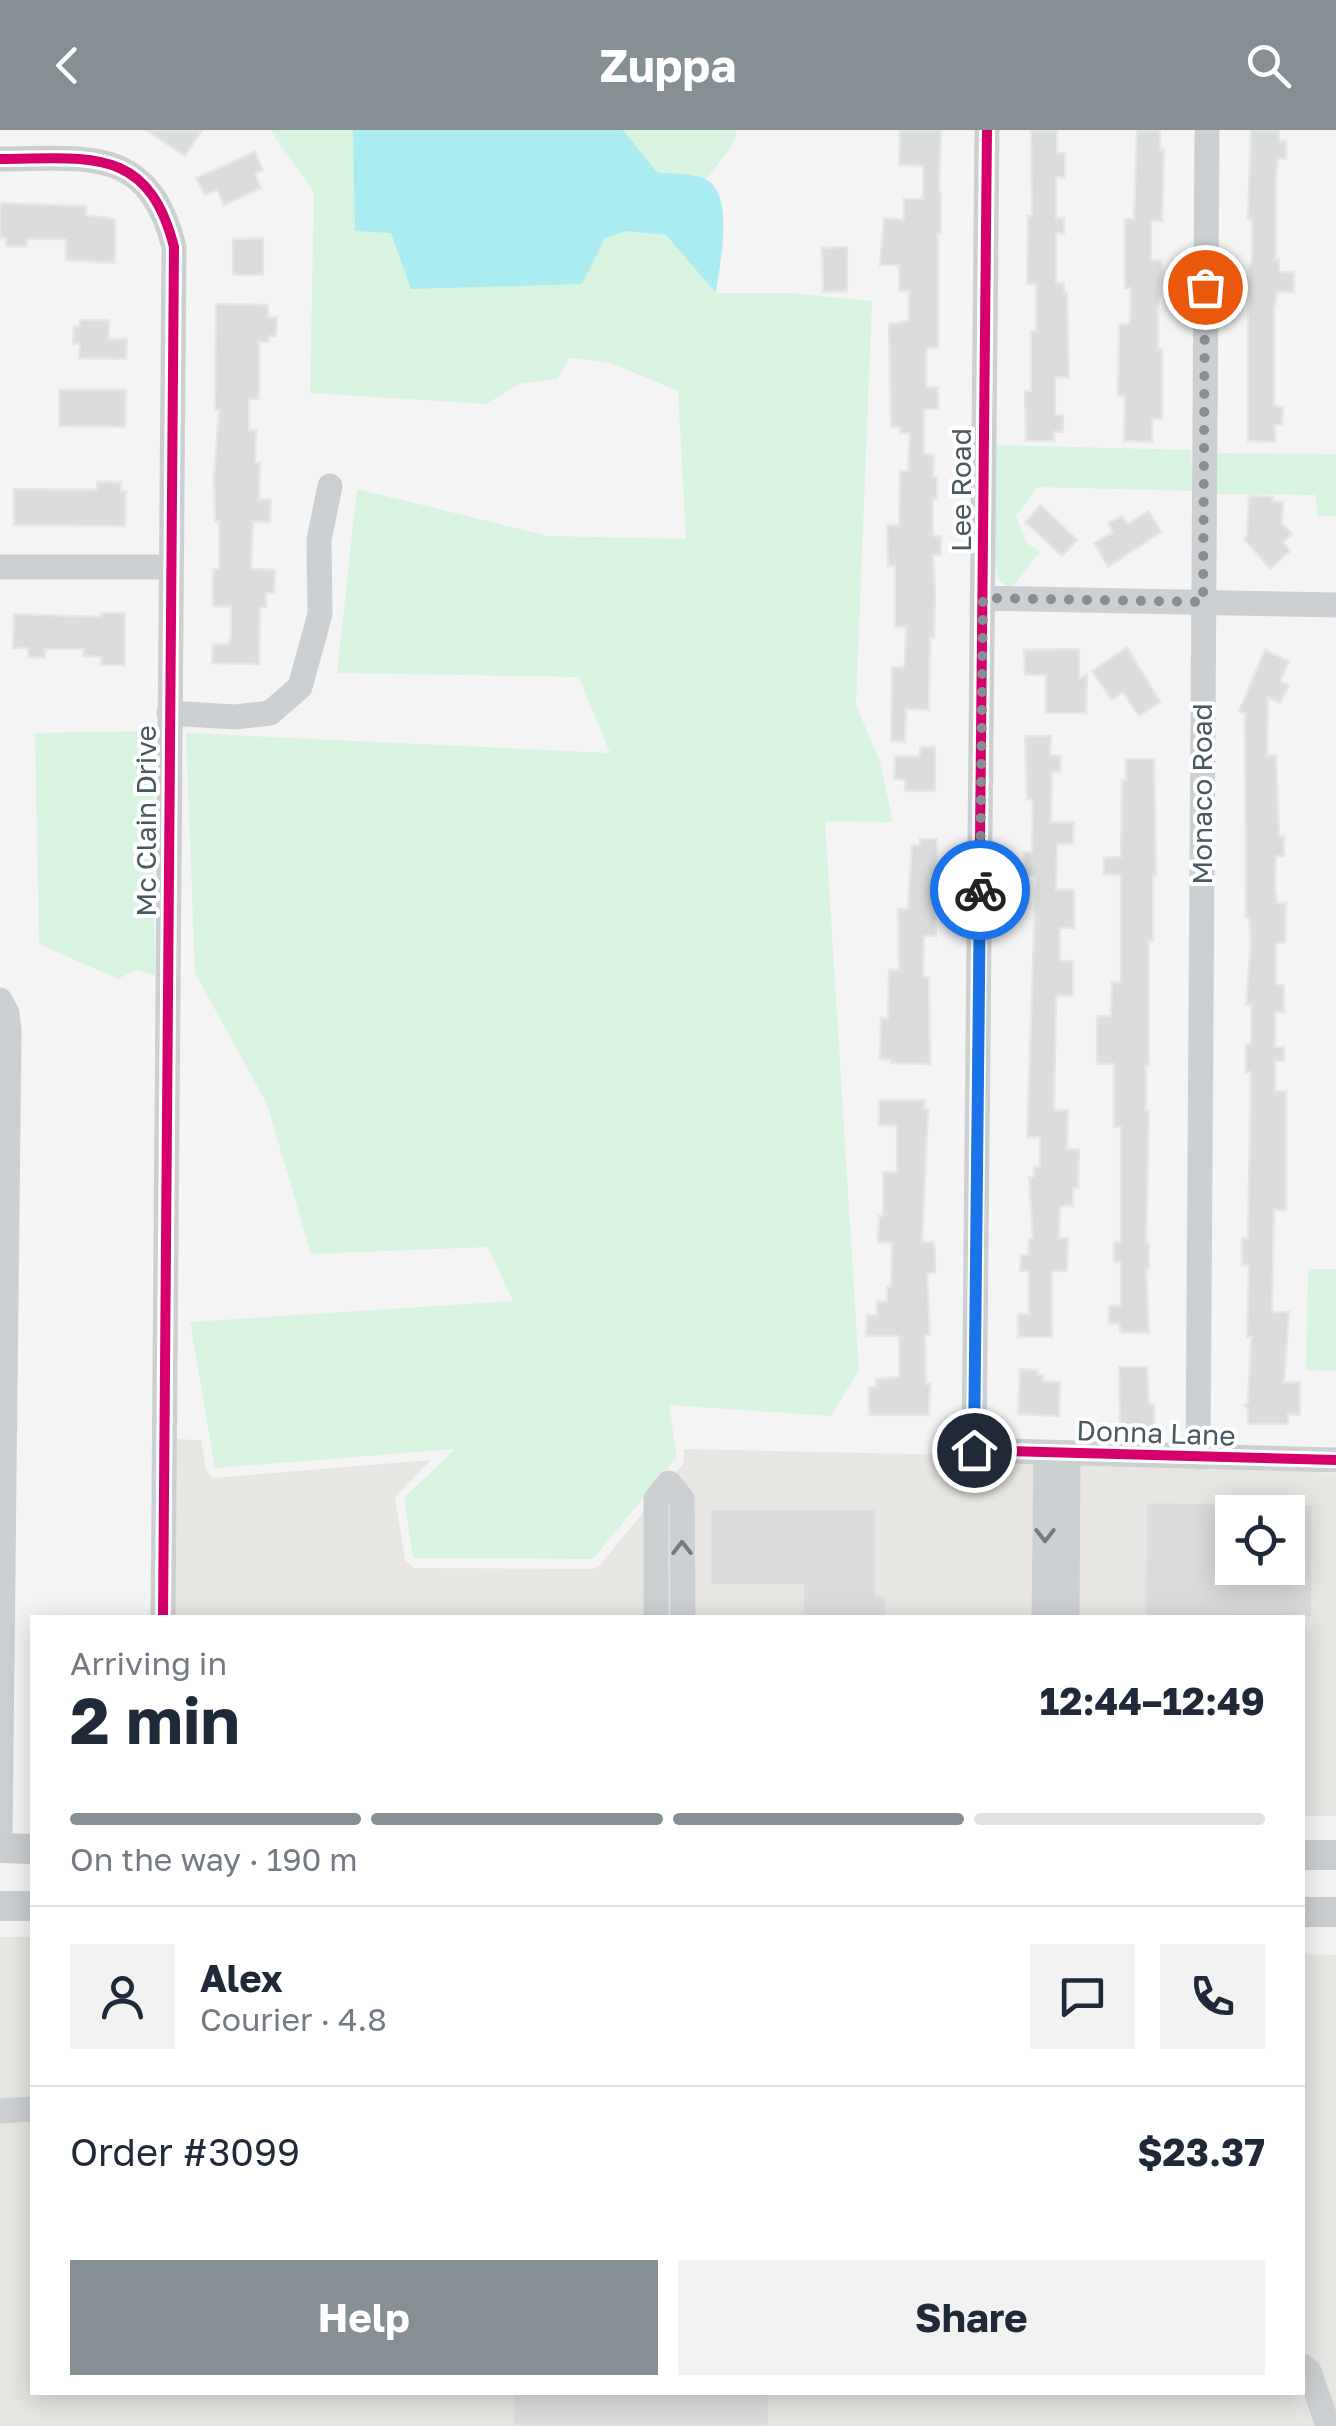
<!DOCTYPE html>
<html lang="en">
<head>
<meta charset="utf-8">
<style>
	:root { --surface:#fff; --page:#f2f2f3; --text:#1f2937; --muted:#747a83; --line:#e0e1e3; --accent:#858f94 }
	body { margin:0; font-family:"Golos Text",sans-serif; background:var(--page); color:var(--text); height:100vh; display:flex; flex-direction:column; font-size:38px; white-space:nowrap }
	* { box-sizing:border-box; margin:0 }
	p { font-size:32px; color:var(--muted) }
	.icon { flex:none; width:55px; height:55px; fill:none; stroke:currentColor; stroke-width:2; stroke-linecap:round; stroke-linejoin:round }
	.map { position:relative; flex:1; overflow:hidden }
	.side { position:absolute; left:30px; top:1485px; width:1275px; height:780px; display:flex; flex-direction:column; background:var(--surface); border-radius:0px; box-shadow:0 5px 25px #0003 }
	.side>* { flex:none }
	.controls { position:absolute; left:1215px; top:1365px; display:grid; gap:20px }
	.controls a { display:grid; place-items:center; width:90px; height:90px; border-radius:0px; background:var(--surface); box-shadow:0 5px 25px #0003; font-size:50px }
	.pin { position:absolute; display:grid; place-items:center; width:85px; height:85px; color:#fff; margin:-42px; border:5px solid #fff; border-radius:50%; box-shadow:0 2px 10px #0007 }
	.courier { position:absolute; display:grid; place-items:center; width:100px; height:100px; margin:-50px; border:8px solid #1a73e8; border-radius:50%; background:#fff; color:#222; box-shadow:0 2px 12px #0007 }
	.overview em { font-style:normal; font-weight:700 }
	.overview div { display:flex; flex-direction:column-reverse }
	.overview { display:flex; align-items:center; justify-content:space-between; height:170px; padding:0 40px }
	h1 { font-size:65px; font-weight:700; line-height:75px }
	.bar { display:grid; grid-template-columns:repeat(4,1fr); gap:15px 10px; align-content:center; height:120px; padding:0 40px }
	.bar i { height:12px; border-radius:8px; background:var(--line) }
	.bar .on { background:var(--accent) }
	.bar p { grid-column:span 4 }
	.line { display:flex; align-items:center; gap:25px; padding:0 40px; border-top:2px solid var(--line) }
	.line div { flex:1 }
	.round { display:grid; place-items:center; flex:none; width:105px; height:105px; border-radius:0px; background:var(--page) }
	.cta { display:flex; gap:20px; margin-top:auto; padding:20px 40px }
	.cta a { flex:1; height:115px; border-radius:0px; background:var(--accent); color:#fff; font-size:40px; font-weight:700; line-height:115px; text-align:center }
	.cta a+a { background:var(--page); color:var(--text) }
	header { display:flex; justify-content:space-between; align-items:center; height:130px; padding:0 40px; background:var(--accent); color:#fff; font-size:45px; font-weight:700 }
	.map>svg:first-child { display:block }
	.commercial { fill:#e7e6e3; fill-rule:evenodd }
	.green { fill:#d8f3e0 }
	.water { fill:#abebf2 }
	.building { fill:#dbdddd; stroke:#e5e6e6; stroke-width:2.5 }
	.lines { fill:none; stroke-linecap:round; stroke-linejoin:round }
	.minor { stroke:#cdd0d2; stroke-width:25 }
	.major { stroke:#caced0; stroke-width:30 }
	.cycleway-casing { stroke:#fff; stroke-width:16 }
	.cycleway { stroke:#d6006c; stroke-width:10 }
	.oneway { stroke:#717d83 }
	.done { stroke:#858f94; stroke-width:10; stroke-dasharray:0 18 }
	.route { stroke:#1a73e8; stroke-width:12 }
	.labels { text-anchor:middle; stroke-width:8; stroke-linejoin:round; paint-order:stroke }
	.street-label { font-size:28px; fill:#495961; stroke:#fff }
</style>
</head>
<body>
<header><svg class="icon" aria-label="back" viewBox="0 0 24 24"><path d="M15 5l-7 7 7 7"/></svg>Zuppa<svg class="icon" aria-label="search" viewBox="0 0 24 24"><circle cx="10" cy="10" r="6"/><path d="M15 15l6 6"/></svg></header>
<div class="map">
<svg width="1336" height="2296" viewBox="0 0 1336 2296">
	<rect width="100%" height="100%" fill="#f4f4f4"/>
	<path class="commercial" d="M 170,1309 L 201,1310 L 206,1340 L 213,1348 L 431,1330 L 395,1367 L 405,1430 L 414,1438 L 593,1439 L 599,1436 L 683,1334 L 684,1319 L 1096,1328 L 1206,1332 L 1336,1344 L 1336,1686 L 1303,1686 L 1302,1488 L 170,1488 ZM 1232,1382 L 1288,1382 L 1288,1438 L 1232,1438 Z
		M 0,1807 L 32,1807 L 32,2262 L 1302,2262 L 1303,1824 L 1336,1825 L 1336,2296 L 0,2296 Z"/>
	<path class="green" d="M 270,0 L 353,0 L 355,100 L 605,107 L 626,101 L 666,105 L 716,163 L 791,163 L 872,171 L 856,575 L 880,632 L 893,692 L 825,691 L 859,1240 L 831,1286 L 669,1275 L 677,1327 L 593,1429 L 413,1428 L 404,1368 L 455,1319 L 215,1338 L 190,1192 L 513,1171 L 488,1117 L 311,1124 L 267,974 L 195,843 L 186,603 L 610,623 L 579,547 L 337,543 L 357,359 L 548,406 L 686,409 L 678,261 L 611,233 L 570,228 L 557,249 L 519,254 L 486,274 L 310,263 L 314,62 Z
		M 623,0 L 737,0 L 732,16 L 706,49 L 657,42 Z
		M 995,315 L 1191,320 L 1193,361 L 1037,357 L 1016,386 L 1027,413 L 1040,422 L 1011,459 L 998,449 L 994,427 Z
		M 1217,323 L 1336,324 L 1336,386 L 1317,386 L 1316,365 L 1216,364 Z
		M 152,601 L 155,845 L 135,840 L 118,849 L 39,814 L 35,603 Z
		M 1308,1139 L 1336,1139 L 1336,1241 L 1306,1240 Z"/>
	<path class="water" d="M 353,0 L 623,0 L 657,42 C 671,44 692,43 705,49 C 736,63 719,136 716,163 L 666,105 L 626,101 L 605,108 L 582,154 L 411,159 L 391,103 L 355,101 Z"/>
	<path class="building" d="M 146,0 L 202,0 L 185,26 Z
		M 900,0 L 941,0 L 939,62 L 941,62 L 941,103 L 938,103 L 938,218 L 926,218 L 926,257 L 938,257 L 938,279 L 924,279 L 924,324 L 934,325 L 933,347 L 937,347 L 937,369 L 933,369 L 933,406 L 941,406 L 941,425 L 933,425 L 935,462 L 934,508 L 930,508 L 929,580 L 906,579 L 905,612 L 891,611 L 892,537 L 903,537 L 905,533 L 906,497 L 895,497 L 895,436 L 888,436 L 887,395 L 899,395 L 900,341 L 908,341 L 910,303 L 900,303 L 900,297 L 891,297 L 889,194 L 909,191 L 909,161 L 899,161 L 899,135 L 880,135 L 884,88 L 904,90 L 904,69 L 923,69 L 923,36 L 899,35 Z
		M 1031,0 L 1057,0 L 1057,23 L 1065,23 L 1065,48 L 1056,47 L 1056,88 L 1064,88 L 1064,103 L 1056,103 L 1056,153 L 1064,153 L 1064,163 L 1067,163 L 1069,248 L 1055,247 L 1055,285 L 1063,285 L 1063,302 L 1054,302 L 1054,311 L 1026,311 L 1025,261 L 1031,261 L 1031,201 L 1036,201 L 1036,154 L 1027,154 L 1028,86 L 1032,86 Z
		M 1137,0 L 1160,0 L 1160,19 L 1164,19 L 1162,91 L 1151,91 L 1151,130 L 1161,130 L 1163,140 L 1158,176 L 1158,219 L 1162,219 L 1162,289 L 1152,289 L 1152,312 L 1124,311 L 1125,266 L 1118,266 L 1119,194 L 1130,194 L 1131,158 L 1125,158 L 1125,89 L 1134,89 Z
		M 1251,0 L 1279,0 L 1279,11 L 1286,11 L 1286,29 L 1278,28 L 1276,46 L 1276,129 L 1279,129 L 1279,142 L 1294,142 L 1294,162 L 1277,162 L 1274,180 L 1274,276 L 1283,277 L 1282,295 L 1275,295 L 1275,312 L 1248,311 L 1248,142 L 1252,129 L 1252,89 L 1248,89 Z
		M 255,22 L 263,40 L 255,44 L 261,58 L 224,75 L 217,60 L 205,65 L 196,48 Z
		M 0,73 L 86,76 L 86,85 L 115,89 L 115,133 L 66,130 L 66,109 L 27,109 L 27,116 L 6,116 L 6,108 L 0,108 Z
		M 263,108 L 263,145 L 233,145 L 233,109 Z
		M 847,117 L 847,161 L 823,162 L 822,118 Z
		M 216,174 L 268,175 L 268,187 L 277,187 L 276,206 L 269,206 L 269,212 L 259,212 L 259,269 L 249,269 L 249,300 L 256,300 L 255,333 L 260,333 L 259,369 L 271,370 L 270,392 L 253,392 L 251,439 L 275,440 L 274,463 L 266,463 L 266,477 L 260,477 L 259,534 L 212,533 L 213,514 L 228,514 L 231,507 L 231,476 L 213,476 L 213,439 L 219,439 L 219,391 L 215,391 L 214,349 L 219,280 L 215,280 Z
		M 80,190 L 109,190 L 109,209 L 127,209 L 126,229 L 79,228 L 80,214 L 73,214 L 74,196 L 80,196 Z
		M 73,259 L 126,260 L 125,297 L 59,296 L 59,260 Z
		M 97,352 L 121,352 L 121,361 L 126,361 L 125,396 L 14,395 L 14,359 L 97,360 Z
		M 1249,366 L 1273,367 L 1272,371 L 1283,372 L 1282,393 L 1292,404 L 1283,412 L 1290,421 L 1270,439 L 1244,409 L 1247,406 Z
		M 1041,375 L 1077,410 L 1062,426 L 1025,392 Z
		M 1149,381 L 1161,402 L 1108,437 L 1094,413 L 1113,402 L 1108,393 L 1122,386 L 1127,394 Z
		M 101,483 L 125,483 L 125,535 L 101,535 L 101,527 L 83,526 L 83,519 L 45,519 L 45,528 L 28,527 L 28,518 L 13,518 L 14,484 L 101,487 Z
		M 1127,517 L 1160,572 L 1139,586 L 1123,562 L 1112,570 L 1092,541 Z
		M 1079,519 L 1079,549 L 1087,544 L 1086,583 L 1046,583 L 1046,545 L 1025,545 L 1024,520 Z
		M 1265,520 L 1289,531 L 1280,551 L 1289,555 L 1280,573 L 1268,567 L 1267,625 L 1276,626 L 1279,706 L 1284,706 L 1284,726 L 1276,726 L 1275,758 L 1277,773 L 1286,773 L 1285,812 L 1276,814 L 1276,855 L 1284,855 L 1284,882 L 1275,882 L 1275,917 L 1284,917 L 1284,931 L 1275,931 L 1275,961 L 1286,961 L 1286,1080 L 1274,1080 L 1272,1182 L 1289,1182 L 1284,1252 L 1300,1252 L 1300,1285 L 1288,1284 L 1288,1294 L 1248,1294 L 1248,1280 L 1244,1275 L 1248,1272 L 1251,1207 L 1247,1207 L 1249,1135 L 1242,1135 L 1242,1108 L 1248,1108 L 1251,942 L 1246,942 L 1246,914 L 1251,914 L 1251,875 L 1246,875 L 1251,813 L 1249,787 L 1246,787 L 1245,584 L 1239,581 Z
		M 1025,606 L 1051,606 L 1050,625 L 1061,626 L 1060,642 L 1052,642 L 1051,692 L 1074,692 L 1073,714 L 1057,714 L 1056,760 L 1074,760 L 1074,798 L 1060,798 L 1060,831 L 1073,831 L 1073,866 L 1056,866 L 1054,980 L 1068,980 L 1067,1019 L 1079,1019 L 1078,1058 L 1073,1058 L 1073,1076 L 1060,1076 L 1059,1108 L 1068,1108 L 1067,1141 L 1052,1141 L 1052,1207 L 1018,1207 L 1018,1184 L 1029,1184 L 1029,1141 L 1020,1141 L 1021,1125 L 1028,1125 L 1029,1109 L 1033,1109 L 1029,1047 L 1034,1047 L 1034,1037 L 1040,1037 L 1040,1007 L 1027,1007 L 1036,746 L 1024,746 L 1024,722 L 1032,722 L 1033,670 L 1027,669 Z
		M 920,617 L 935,617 L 935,661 L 905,661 L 905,650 L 894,649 L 895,626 L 920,626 Z
		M 1126,629 L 1154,629 L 1156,745 L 1153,745 L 1153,811 L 1149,811 L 1149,935 L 1146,934 L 1146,981 L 1149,981 L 1146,1113 L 1149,1113 L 1149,1139 L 1146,1139 L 1149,1203 L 1120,1202 L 1120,1194 L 1109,1194 L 1109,1176 L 1121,1176 L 1121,1132 L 1114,1132 L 1114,1112 L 1121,1112 L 1121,997 L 1114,997 L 1114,934 L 1097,934 L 1097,886 L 1111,886 L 1112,852 L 1121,852 L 1121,745 L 1104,745 L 1104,728 L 1121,727 L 1122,650 L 1126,650 Z
		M 920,709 L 937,709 L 937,740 L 934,740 L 936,806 L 924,806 L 923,847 L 929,847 L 930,934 L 891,933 L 891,930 L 880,929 L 881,888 L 888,889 L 889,840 L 899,840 L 898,779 L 908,779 L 912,715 L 920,715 Z
		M 879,970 L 925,970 L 924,979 L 928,979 L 922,1112 L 933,1112 L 935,1122 L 935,1143 L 927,1143 L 930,1205 L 925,1205 L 926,1254 L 930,1254 L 929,1285 L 869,1285 L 869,1257 L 876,1257 L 876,1249 L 899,1247 L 899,1206 L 866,1206 L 867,1185 L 877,1185 L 877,1171 L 887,1171 L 887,1157 L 891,1157 L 892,1113 L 878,1112 L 879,1086 L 883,1086 L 883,1042 L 897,1042 L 897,996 L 879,995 Z
		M 1119,1237 L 1147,1237 L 1149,1274 L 1154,1274 L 1154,1299 L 1120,1295 Z
		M 1020,1239 L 1038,1240 L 1038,1245 L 1043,1245 L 1043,1251 L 1060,1252 L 1059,1286 L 1018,1284 Z
		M 1146,1372 L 1232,1373 L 1232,1438 L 1288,1438 L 1288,1374 L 1313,1374 L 1312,1488 L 1145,1488 Z
		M 710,1379 L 876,1379 L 876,1465 L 886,1466 L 886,1488 L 803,1488 L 803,1455 L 710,1455 Z
		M 513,2262 L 769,2262 L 769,2296 L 513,2296 Z"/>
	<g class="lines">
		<path class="minor" d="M 987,0 L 974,1320 L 1336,1330
			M 0,29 C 87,29 148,14 174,117 L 163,1488
			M 0,437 L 169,437
			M 983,468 L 1336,475
			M 169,583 L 235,587 L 270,583 L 300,557 L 320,484 L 319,410 L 330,356
			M 0,870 L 7,883 L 9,901 L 0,1708
			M 1198,1327 L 1207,0
			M 656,1488 L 656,1369 L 669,1353 L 682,1369 L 683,1488
			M 1044,1488 L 1046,1323
			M 1067,1488 L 1068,1324
			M 0,1981 L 32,1979
			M 1302,2236 L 1309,2241 L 1328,2296"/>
		<path class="major" d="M 0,1718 L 32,1719
			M 1302,1725 L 1336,1725
			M 0,1776 L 32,1776
			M 1302,1782 L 1336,1782"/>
		<g class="cycleway-casing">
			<path id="cycleway" d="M 987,0 L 974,1320 L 1336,1330
				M 0,29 C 87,29 148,14 174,117 L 163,1488"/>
		</g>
		<use href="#cycleway" class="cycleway"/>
	</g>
	<defs><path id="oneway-chevron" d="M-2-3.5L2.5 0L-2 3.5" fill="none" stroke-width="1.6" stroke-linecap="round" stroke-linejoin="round" transform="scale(2.5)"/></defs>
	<g class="oneway">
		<use href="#oneway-chevron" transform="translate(1045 1405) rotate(90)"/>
		<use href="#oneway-chevron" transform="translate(682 1418) rotate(-90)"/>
	</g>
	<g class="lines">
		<path class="done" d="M 980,760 L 983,468 L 1203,472 L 1205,157"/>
		<path class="route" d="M 974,1320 L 980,760"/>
	</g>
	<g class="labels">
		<g class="street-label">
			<text transform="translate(961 360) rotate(-90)" y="10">Lee Road</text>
			<text transform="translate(1202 664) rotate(-90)" y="10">Monaco Road</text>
			<text transform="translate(146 691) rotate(-90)" y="10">Mc Clain Drive</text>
			<text transform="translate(1156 1303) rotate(2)" y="10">Donna Lane</text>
		</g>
	</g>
</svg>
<div class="controls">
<a><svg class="icon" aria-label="locate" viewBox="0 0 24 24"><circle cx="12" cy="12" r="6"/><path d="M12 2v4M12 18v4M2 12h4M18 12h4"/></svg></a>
</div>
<div class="pin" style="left:1205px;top:157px;background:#ea580c"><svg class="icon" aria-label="bag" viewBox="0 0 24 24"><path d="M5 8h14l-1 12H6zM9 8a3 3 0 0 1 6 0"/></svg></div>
<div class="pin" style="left:974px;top:1320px;background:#1f2937"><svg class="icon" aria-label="home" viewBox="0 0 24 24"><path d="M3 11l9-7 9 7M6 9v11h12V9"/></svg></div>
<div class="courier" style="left:980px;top:760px"><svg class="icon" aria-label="bike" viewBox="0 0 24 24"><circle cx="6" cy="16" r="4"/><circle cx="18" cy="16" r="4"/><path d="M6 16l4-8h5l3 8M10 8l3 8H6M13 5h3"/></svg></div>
<section class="side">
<div class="overview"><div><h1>2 min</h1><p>Arriving in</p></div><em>12:44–12:49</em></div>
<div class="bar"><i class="on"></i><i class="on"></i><i class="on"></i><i></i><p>On the way · 190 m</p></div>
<div class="line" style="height:180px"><a class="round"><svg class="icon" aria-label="person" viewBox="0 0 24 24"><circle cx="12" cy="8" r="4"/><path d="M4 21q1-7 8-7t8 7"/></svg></a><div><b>Alex</b><p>Courier · 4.8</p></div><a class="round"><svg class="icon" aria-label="chat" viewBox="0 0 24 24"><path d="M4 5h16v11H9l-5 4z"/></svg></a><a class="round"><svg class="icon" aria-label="phone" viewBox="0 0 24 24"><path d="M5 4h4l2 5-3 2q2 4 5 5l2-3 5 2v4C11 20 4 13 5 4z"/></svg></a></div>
<div class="line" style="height:130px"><div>Order #3099</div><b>$23.37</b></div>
<div class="cta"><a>Help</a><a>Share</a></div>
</section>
</div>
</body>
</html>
